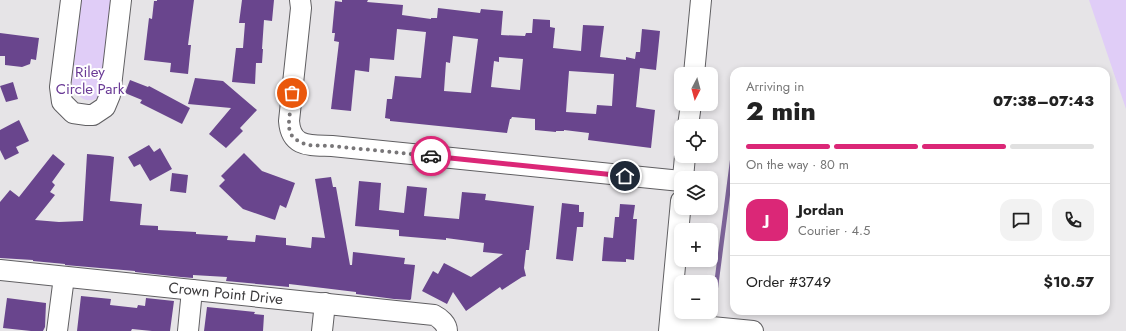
<!DOCTYPE html>
<html lang="en">
<head>
<meta charset="utf-8">
<style>
	:root { --surface:#fff; --page:#f2f2f2; --text:#222; --muted:#767676; --line:#e0e0e0; --accent:#db2777 }
	body { margin:0; font-family:Jost,sans-serif; background:var(--page); color:var(--text); height:100vh; display:flex; flex-direction:column; font-size:15px; white-space:nowrap }
	* { box-sizing:border-box; margin:0 }
	p { font-size:13px; color:var(--muted) }
	.icon { flex:none; width:22px; height:22px; fill:none; stroke:currentColor; stroke-width:2; stroke-linecap:round; stroke-linejoin:round }
	.map { position:relative; flex:1; overflow:hidden }
	.sheet { position:absolute; left:730px; top:67px; width:380px; height:248px; display:flex; flex-direction:column; background:var(--surface); border-radius:12px; box-shadow:0 2px 6px #0003 }
	.sheet>* { flex:none }
	.needle { width:26px; rotate:186deg }
	.controls { position:absolute; left:674px; top:67px; display:grid; gap:8px }
	.controls a { display:grid; place-items:center; width:44px; height:44px; border-radius:8px; background:var(--surface); box-shadow:0 2px 6px #0003; font-size:20px }
	.pin { position:absolute; display:grid; place-items:center; width:34px; height:34px; color:#fff; margin:-17px; border:2px solid #fff; border-radius:50%; box-shadow:0 1px 4px #0007 }
	.courier { position:absolute; display:grid; place-items:center; width:40px; height:40px; margin:-20px; border:3px solid #db2777; border-radius:50%; background:#fff; color:#222; box-shadow:0 1px 5px #0007 }
	.overview em { font-style:normal; font-weight:800 }
	.overview div { display:flex; flex-direction:column-reverse }
	.overview { display:flex; align-items:center; justify-content:space-between; height:68px; padding:0 16px }
	h1 { font-size:26px; font-weight:800; line-height:30px }
	.bar { display:grid; grid-template-columns:repeat(4,1fr); gap:6px 4px; align-content:center; height:48px; padding:0 16px }
	.bar i { height:5px; border-radius:3px; background:var(--line) }
	.bar .current { background:var(--accent) }
	.bar p { grid-column:span 4 }
	.line { display:flex; align-items:center; gap:10px; padding:0 16px; border-top:1px solid var(--line) }
	.line div { flex:1 }
	.round { display:grid; place-items:center; flex:none; width:42px; height:42px; border-radius:12px; background:var(--page) }
	.map>svg:first-child { display:block }
	.green { fill:#e0cdf7 }
	.lines { fill:none; stroke-linecap:round; stroke-linejoin:round }
	.stream { stroke:#7d6499; stroke-width:4.5 }
	.building { fill:#69458d; fill-rule:evenodd }
	.minor-casing { stroke:#605f62; stroke-width:22 }
	.minor { stroke:#fff; stroke-width:20 }
	.done { stroke:#787678; stroke-width:4; stroke-dasharray:0 7.2 }
	.route { stroke:#db2777; stroke-width:5 }
	.labels { text-anchor:middle; stroke-width:4; stroke-linejoin:round; paint-order:stroke }
	.park-label { font-size:15px; fill:#6a3a96; stroke:#fff }
	.street-label { font-size:15px; fill:#3c3b3d; stroke:#fff }
</style>
</head>
<body>
<div class="map">
<svg width="1126" height="331" viewBox="0 0 1126 331">
	<rect width="100%" height="100%" fill="#e6e4e7"/>
	<path class="green" d="M 81,0 L 116,0 L 101,96 C 86,106 77,97 72,83 Z
		M 1089,0 L 1126,0 L 1126,109 Z"/>
	<g class="lines">
		<path class="stream" d="M 714,302 L 733,154"/>
	</g>
	<path class="building" d="M 157,0 L 194,0 L 188,45 L 191,45 L 188,74 L 170,72 L 171,63 L 144,60 L 149,18 L 152,19 L 154,1 L 157,1 Z
		M 242,0 L 274,0 L 272,21 L 264,20 L 262,49 L 263,49 L 262,63 L 256,63 L 255,84 L 232,82 L 236,48 L 243,48 L 245,23 L 239,23 Z
		M 342,0 L 368,0 L 367,2 L 403,5 L 402,15 L 431,19 L 431,18 L 437,18 L 438,8 L 480,13 L 481,9 L 503,11 L 501,35 L 525,36 L 526,33 L 532,33 L 533,19 L 550,20 L 550,27 L 555,28 L 553,48 L 581,51 L 583,25 L 604,26 L 600,57 L 626,60 L 626,57 L 635,59 L 636,52 L 640,52 L 642,29 L 660,31 L 656,70 L 640,68 L 636,107 L 655,110 L 651,148 L 588,140 L 589,133 L 564,130 L 564,131 L 556,131 L 556,132 L 535,130 L 535,119 L 512,117 L 511,119 L 510,119 L 507,133 L 390,121 L 390,119 L 385,118 L 387,99 L 392,99 L 395,76 L 421,78 L 426,32 L 397,29 L 394,60 L 370,58 L 369,72 L 355,70 L 351,111 L 331,109 L 339,42 L 334,41 L 335,33 L 332,33 L 335,1 L 342,2 ZM 453,36 L 478,39 L 471,93 L 444,91 L 446,62 L 450,63 ZM 499,57 L 523,59 L 520,90 L 491,87 L 494,61 L 499,62 ZM 569,71 L 614,74 L 612,106 L 597,105 L 596,114 L 566,112 Z
		M 0,33 L 39,38 L 36,60 L 31,59 L 30,64 L 22,67 L 5,65 L 5,56 L 0,56 Z
		M 195,78 L 223,81 L 257,110 L 240,128 L 243,131 L 226,148 L 209,134 L 231,108 L 188,104 Z
		M 130,80 L 148,87 L 149,86 L 190,108 L 182,124 L 140,103 L 142,100 L 125,93 Z
		M 13,82 L 18,99 L 6,102 L 0,86 Z
		M 19,120 L 29,141 L 16,147 L 19,153 L 5,160 L 0,150 L 0,130 Z
		M 149,145 L 154,152 L 160,148 L 172,169 L 150,181 L 140,164 L 134,167 L 128,157 Z
		M 244,153 L 262,171 L 295,183 L 286,208 L 280,205 L 275,220 L 243,209 L 219,186 L 225,180 L 221,176 Z
		M 53,154 L 65,164 L 52,182 L 55,185 L 50,192 L 55,195 L 35,220 L 59,222 L 83,221 L 87,154 L 110,156 L 114,157 L 110,201 L 142,204 L 140,225 L 158,226 L 158,230 L 196,232 L 196,234 L 228,236 L 227,240 L 255,242 L 256,235 L 286,238 L 286,245 L 311,248 L 312,237 L 325,238 L 315,179 L 331,177 L 333,187 L 336,187 L 350,265 L 352,265 L 353,252 L 405,258 L 404,264 L 415,265 L 411,299 L 410,300 L 394,299 L 356,294 L 356,292 L 323,288 L 289,284 L 289,287 L 226,281 L 227,277 L 193,275 L 193,278 L 181,277 L 135,272 L 135,271 L 65,265 L 65,264 L 33,261 L 33,260 L 0,258 L 0,202 L 10,190 L 19,197 Z
		M 172,173 L 188,175 L 186,193 L 170,191 Z
		M 359,181 L 381,183 L 379,210 L 404,213 L 407,186 L 427,188 L 424,216 L 459,219 L 462,192 L 486,194 L 485,200 L 534,206 L 529,250 L 526,250 L 524,268 L 526,276 L 522,277 L 502,290 L 500,287 L 466,311 L 453,292 L 447,304 L 422,291 L 433,271 L 438,274 L 444,263 L 471,277 L 503,254 L 483,252 L 484,243 L 446,238 L 446,240 L 399,236 L 399,230 L 355,226 Z
		M 562,203 L 579,205 L 579,212 L 584,212 L 583,227 L 577,227 L 573,261 L 556,259 Z
		M 620,204 L 635,205 L 633,219 L 637,219 L 634,260 L 626,259 L 626,262 L 602,261 L 604,237 L 613,238 L 615,217 L 619,217 Z
		M 81,296 L 111,299 L 110,305 L 137,308 L 138,305 L 145,306 L 146,298 L 174,301 L 170,331 L 152,331 L 132,329 L 131,331 L 77,331 Z
		M 7,298 L 46,303 L 45,327 L 43,331 L 31,331 L 3,328 Z
		M 207,307 L 255,312 L 254,314 L 264,315 L 263,331 L 204,331 Z"/>
	<g class="lines">
		<g class="minor-casing">
			<g id="minor">
				<path d="M 71,0 L 60,87 L 62,102 L 73,113 L 87,115 L 93,115 L 105,107 L 110,95 L 121,0"/>
				<path d="M 300,0 L 301,8 L 289,121 C 291,148 310,145 332,146 L 681,181"/>
				<path d="M 694,74 L 701,0"/>
				<path d="M 688,126 L 691,104"/>
				<path d="M 683,178 L 685,156"/>
				<path id="s1" d="M 0,270 L 434,315 C 440,318 447,324 447,331"/>
				<path d="M 670,323 L 753,331"/>
				<path d="M 57,331 L 64,277"/>
				<path d="M 188,331 L 192,290"/>
				<path d="M 322,331 L 325,303"/>
				<path d="M 669,331 L 681,201"/>
			</g>
		</g>
		<use href="#minor" class="minor"/>
	</g>
	<g class="lines">
		<path class="done" d="M 292,93 L 289,121 L 289,128 L 292,136 L 298,141 L 307,145 L 332,146 L 431,156"/>
		<path class="route" d="M 431,156 L 625,176"/>
	</g>
	<g class="labels">
		<g class="park-label">
			<text x="90" y="77">Riley<tspan x="90" dy="17">Circle Park</tspan></text>
		</g>
		<g class="street-label">
			<text dy="5" stroke="none"><textPath href="#s1" startOffset="227">Crown Point Drive</textPath></text>
		</g>
	</g>
</svg>
<div class="controls">
<a><svg class="needle" viewBox="-14 -14 28 28"><path d="M0-13l5 13h-10z" fill="#e53935"/><path d="M0 13l5-13h-10z" fill="#767676"/></svg></a>
<a><svg class="icon" aria-label="locate" viewBox="0 0 24 24"><circle cx="12" cy="12" r="6"/><path d="M12 2v4M12 18v4M2 12h4M18 12h4"/></svg></a>
<a><svg class="icon" aria-label="layers" viewBox="0 0 24 24"><path d="M12 4l9 5-9 5-9-5zM3 14l9 5 9-5"/></svg></a>
<a>+</a>
<a>−</a>
</div>
<div class="pin" style="left:292px;top:93px;background:#ea580c"><svg class="icon" aria-label="bag" viewBox="0 0 24 24"><path d="M5 8h14l-1 12H6zM9 8a3 3 0 0 1 6 0"/></svg></div>
<div class="pin" style="left:625px;top:176px;background:#1f2937"><svg class="icon" aria-label="home" viewBox="0 0 24 24"><path d="M3 11l9-7 9 7M6 9v11h12V9"/></svg></div>
<div class="courier" style="left:431px;top:156px"><svg class="icon" aria-label="car" viewBox="0 0 24 24"><path d="M5 17H2v-5l4-1 3-4h7l3 4 3 1v5h-3M9 17h6M6 11h13"/><circle cx="7" cy="17" r="2"/><circle cx="17" cy="17" r="2"/></svg></div>
<section class="sheet">
<div class="overview"><div><h1>2 min</h1><p>Arriving in</p></div><em>07:38–07:43</em></div>
<div class="bar"><i class="current"></i><i class="current"></i><i class="current"></i><i></i><p>On the way · 80 m</p></div>
<div class="line" style="height:72px"><b class="round" style="background:var(--accent);color:#fff">J</b><div><b>Jordan</b><p>Courier · 4.5</p></div><a class="round"><svg class="icon" aria-label="chat" viewBox="0 0 24 24"><path d="M4 5h16v11H9l-5 4z"/></svg></a><a class="round"><svg class="icon" aria-label="phone" viewBox="0 0 24 24"><path d="M5 4h4l2 5-3 2q2 4 5 5l2-3 5 2v4C11 20 4 13 5 4z"/></svg></a></div>
<div class="line" style="height:52px"><div>Order #3749</div><b>$10.57</b></div>
</section>
</div>
</body>
</html>
